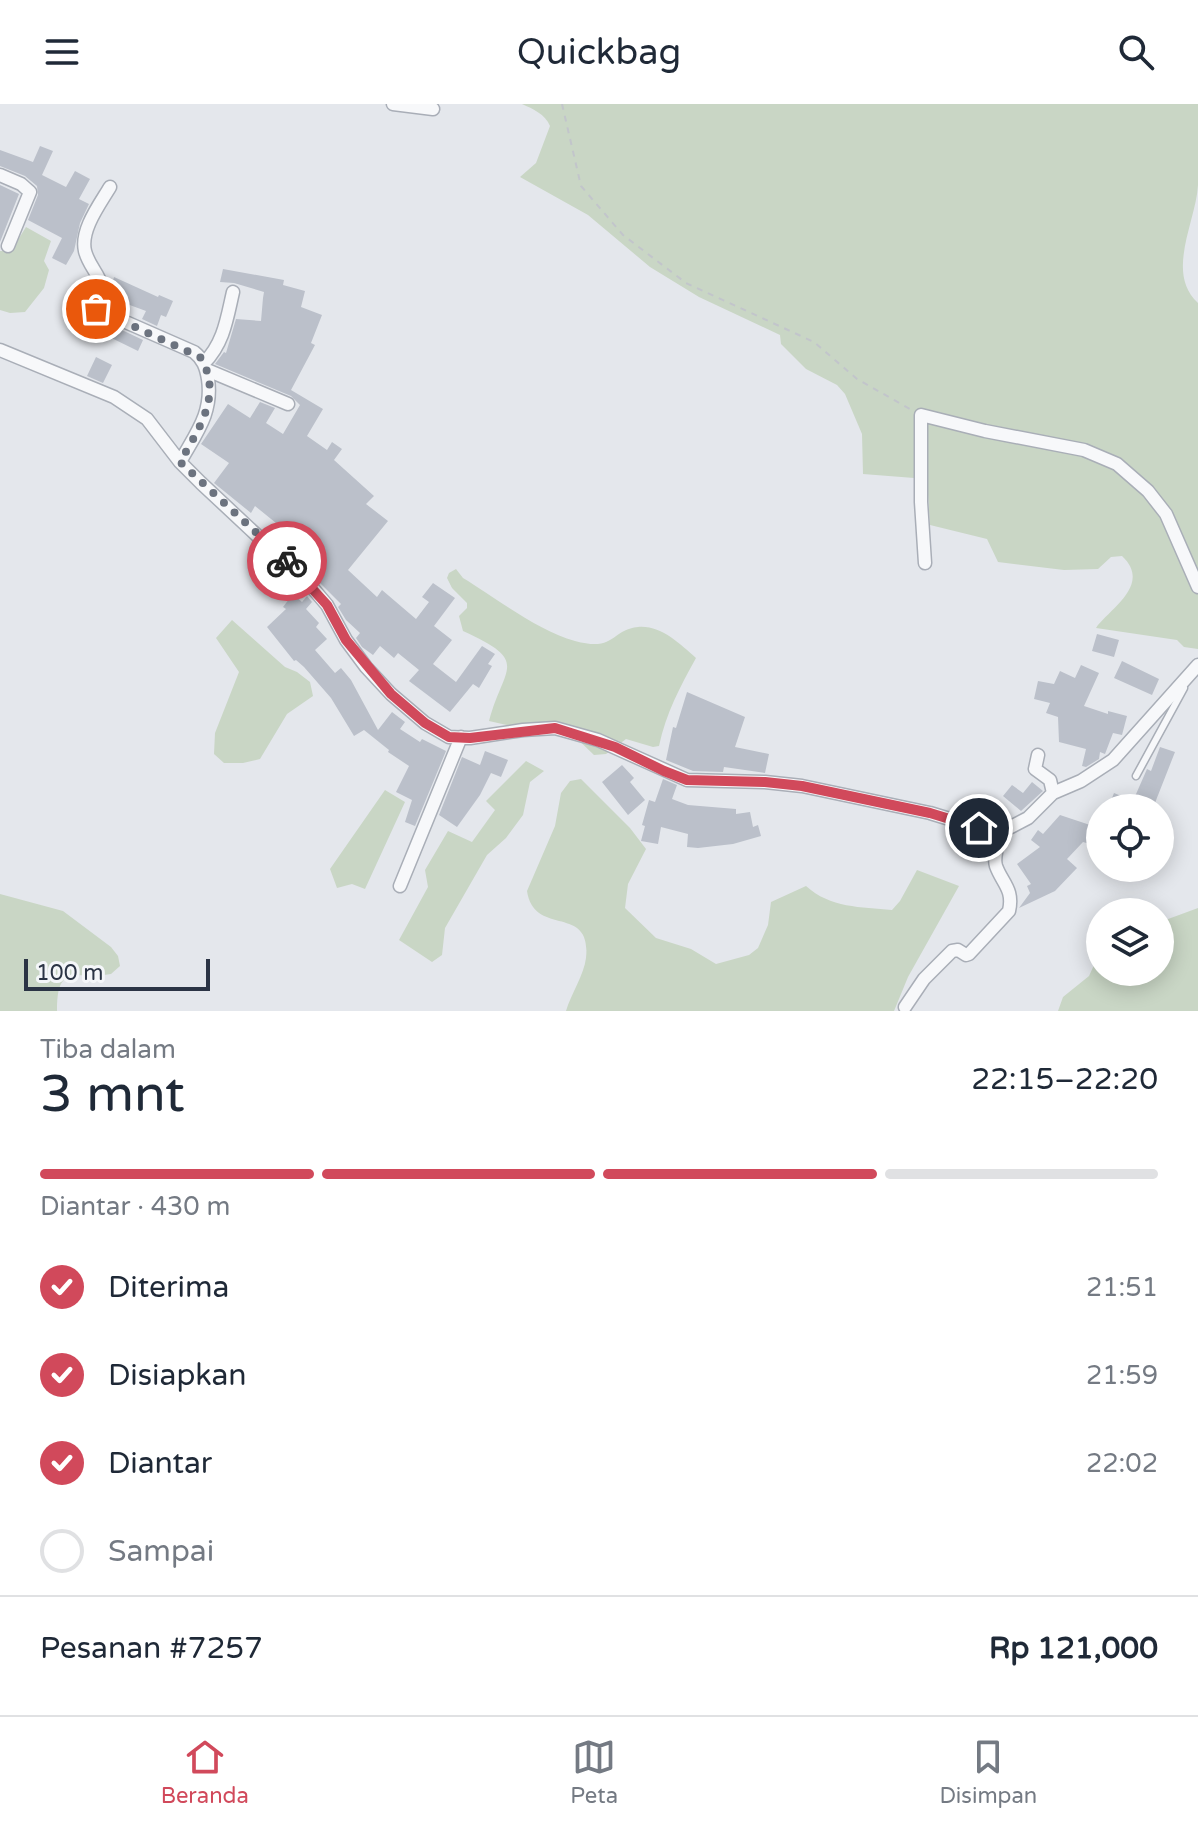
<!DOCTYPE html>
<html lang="id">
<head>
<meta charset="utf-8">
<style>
	:root { --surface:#fff; --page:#f6f6f7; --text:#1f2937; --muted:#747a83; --line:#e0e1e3; --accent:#d1495b }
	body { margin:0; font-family:"Varela Round",sans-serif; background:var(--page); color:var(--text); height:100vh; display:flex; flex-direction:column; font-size:30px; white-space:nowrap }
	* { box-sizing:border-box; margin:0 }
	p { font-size:26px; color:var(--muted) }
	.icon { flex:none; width:44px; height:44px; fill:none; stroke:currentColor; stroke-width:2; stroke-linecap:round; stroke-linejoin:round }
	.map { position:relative; height:907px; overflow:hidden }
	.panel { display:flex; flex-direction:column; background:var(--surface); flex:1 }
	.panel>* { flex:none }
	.controls { position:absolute; left:1086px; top:690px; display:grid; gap:16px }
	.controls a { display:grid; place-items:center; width:88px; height:88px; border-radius:50%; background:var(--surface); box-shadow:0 4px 20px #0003; font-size:40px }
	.scale { position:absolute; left:24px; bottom:20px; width:186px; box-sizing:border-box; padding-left:8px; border:4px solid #2b3445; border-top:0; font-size:22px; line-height:28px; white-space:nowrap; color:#2b3445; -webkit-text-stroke:6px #f4f6f9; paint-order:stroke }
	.pin { position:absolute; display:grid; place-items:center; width:68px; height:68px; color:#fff; margin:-34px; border:4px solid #fff; border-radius:50%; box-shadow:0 2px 8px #0007 }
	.courier { position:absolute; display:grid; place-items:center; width:80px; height:80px; margin:-40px; border:6px solid #d1495b; border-radius:50%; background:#fff; color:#222; box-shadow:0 2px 10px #0007 }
	.overview em { font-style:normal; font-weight:600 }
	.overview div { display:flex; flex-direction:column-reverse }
	.overview { display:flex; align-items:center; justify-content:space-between; height:136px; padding:0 40px }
	h1 { font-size:52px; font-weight:600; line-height:60px }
	.bar { display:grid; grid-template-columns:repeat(4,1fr); gap:12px 8px; align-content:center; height:96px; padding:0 40px }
	.bar i { height:10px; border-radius:6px; background:var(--line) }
	.bar .on { background:var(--accent) }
	.bar p { grid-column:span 4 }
	.line { display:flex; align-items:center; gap:20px; padding:0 40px; border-top:2px solid var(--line) }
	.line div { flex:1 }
	ol { padding:0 40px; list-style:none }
	li { display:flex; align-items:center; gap:24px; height:88px }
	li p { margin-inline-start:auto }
	li .icon { padding:8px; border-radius:50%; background:var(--accent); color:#fff; stroke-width:4 }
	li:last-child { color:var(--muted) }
	li i { width:44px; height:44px; border:4px solid var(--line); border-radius:50% }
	header { display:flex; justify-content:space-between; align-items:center; height:104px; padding:0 40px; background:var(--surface); font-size:36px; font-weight:600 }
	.tabs { display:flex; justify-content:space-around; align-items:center; height:112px; border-top:2px solid var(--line); background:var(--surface); font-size:22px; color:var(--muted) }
	.tabs a { display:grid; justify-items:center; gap:4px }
	.tabs .on { color:var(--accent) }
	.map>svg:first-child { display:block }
	.green { fill:#c9d6c5 }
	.building { fill:#bbc0ca }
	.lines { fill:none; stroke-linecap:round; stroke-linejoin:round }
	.lane-casing { stroke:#a9aeb7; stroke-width:9 }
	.street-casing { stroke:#a9aeb7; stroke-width:15 }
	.path { stroke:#c2c5cb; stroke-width:2; stroke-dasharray:6 6; stroke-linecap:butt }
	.lane { stroke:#f7f8fa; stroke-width:6 }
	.street { stroke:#f7f8fa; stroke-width:12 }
	.done { stroke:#6c737f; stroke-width:8; stroke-dasharray:0 14.4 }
	.route { stroke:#d1495b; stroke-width:10 }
</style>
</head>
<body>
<header><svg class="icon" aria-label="menu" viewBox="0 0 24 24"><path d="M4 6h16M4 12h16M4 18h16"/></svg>Quickbag<svg class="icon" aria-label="search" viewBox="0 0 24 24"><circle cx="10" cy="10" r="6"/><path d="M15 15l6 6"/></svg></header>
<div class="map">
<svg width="1198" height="907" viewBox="0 0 1198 907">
	<rect width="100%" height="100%" fill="#e4e7ec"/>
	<path class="green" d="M 522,0 L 1198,0 C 1198,27 1198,54 1198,81 C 1196,118 1165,169 1198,199 L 1198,545 L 1184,543 L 1177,536 L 1096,524 C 1108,506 1153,481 1122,452 L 1111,453 L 1098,465 L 1064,466 L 998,458 L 987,435 L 930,421 L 927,375 L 863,370 L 862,330 L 845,290 L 837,281 L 806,265 L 781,240 L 780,231 L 699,193 L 650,163 L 588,111 L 520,73 L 536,59 L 550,22 C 545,10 533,5 522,0 Z
		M 26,123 L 51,137 L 44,157 L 49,166 L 44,184 L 25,208 L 10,209 L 0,206 L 0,147 L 11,147 Z
		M 456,465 L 463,474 C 496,494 538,527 575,537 C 616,548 610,526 638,523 C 661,521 680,540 696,554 C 680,583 666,609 659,642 L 653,643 L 626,635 L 606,650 L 594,651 L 568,626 L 511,622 L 489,617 C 504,561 531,558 463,527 L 459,512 L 467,504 L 467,499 L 452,484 L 447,474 L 449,469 Z
		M 232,516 L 285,563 L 297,568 L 310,578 L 313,592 L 287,610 L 260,655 L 243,659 L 224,659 L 214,650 L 215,629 L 239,568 L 216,534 Z
		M 526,657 L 544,667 L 530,678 L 523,711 L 506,734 L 487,751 L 445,824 L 442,851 L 432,858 L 399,836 L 428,783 L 425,766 L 448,727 L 472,738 L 495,706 L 486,697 Z
		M 581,675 L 630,724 L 646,745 L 628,780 L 625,804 L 656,834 L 691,845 L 716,860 L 749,851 L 758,844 L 768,821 L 771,798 L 806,782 C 830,804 861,803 892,806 L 900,797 L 917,766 L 959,782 L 908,873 L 894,907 L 566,907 C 571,890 584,871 586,854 C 592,799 534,834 527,787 L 555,722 L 561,689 L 570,677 Z
		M 385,686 L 405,698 L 365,785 L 352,780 L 337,784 L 330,765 Z
		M 0,790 L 63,807 L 111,843 L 118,852 L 120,862 L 111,870 C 75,876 57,858 57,907 L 0,907 Z
		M 1198,804 L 1198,907 L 1058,907 L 1063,893 L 1089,872 L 1100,848 L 1100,868 L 1160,868 L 1160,818 Z"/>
	<path class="building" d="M 40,42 L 53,47 L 42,71 L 66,83 L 75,67 L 90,75 L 79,95 L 89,100 L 80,119 L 74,147 L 66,161 L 52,154 L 62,134 L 28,116 L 38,91 L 37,82 L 25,72 L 0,62 L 0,46 L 33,58 Z
		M 0,81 L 19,90 L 0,138 Z
		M 223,165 L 284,176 L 283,181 L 305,187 L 301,203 L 322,211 L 311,239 L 315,241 L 291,286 L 323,305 L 307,332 L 327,346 L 332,338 L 342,345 L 334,356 L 374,392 L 366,400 L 388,417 L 348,466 L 377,493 L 382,486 L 416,515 L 429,498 L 422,493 L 433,479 L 455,494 L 434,522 L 452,536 L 433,560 L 456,578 L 482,542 L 495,550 L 488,560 L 492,562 L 479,584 L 473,580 L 450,608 L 409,577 L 419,566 L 398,549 L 394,554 L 380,542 L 373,551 L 362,543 L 356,534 L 360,529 L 346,516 L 338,503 L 341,500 L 319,478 L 324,472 L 314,465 L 325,451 L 310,439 L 306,445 L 288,434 L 274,422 L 276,419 L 255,402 L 251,409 L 214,379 L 229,359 L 201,340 L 228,300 L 250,314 L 260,298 L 275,304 L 266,319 L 283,330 L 300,301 L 291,292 L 215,260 L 224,248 L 226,249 L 236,215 L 261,217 L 263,194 L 264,188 L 234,179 L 220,178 Z
		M 114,173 L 158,193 L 159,191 L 173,197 L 166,213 L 161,211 L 157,222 L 142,215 L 146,207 L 127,200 L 123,207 L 107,200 Z
		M 90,211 L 143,236 L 138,247 L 85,221 Z
		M 96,253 L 112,261 L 103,279 L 87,272 Z
		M 275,461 L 287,472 L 272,492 L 258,479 Z
		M 293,490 L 302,498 L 307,492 L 312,498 L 306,505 L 319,519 L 316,523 L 327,535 L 315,546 L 335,569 L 341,564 L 351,576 L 378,626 L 392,608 L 405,618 L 400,625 L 420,638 L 422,635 L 446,647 L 415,722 L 405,718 L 412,696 L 396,688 L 409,662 L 388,648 L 389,646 L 364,626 L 354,632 L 331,594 L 304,563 L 296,556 L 294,557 L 267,523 L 286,505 L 283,503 Z
		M 1097,530 L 1119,536 L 1114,553 L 1092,547 Z
		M 1122,557 L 1159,575 L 1152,591 L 1114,574 Z
		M 1081,561 L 1099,569 L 1084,602 L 1108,610 L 1108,607 L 1127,612 L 1122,631 L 1113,629 L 1105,650 L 1100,648 L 1099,655 L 1086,663 L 1082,662 L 1086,645 L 1059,638 L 1058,613 L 1046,609 L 1050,599 L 1034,595 L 1038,577 L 1054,580 L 1060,567 L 1075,574 Z
		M 687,588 L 745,613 L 735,643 L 769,650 L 765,669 L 724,663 L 723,668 L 693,667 L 666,656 L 673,623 L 676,624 Z
		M 1160,643 L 1175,648 L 1153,704 L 1108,704 L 1114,689 L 1133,697 L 1147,665 L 1151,667 Z
		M 485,647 L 508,656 L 501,673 L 491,669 L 480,691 L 457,723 L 439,711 L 462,653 L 480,661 Z
		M 622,661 L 634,674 L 630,678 L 645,696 L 628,711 L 602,678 Z
		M 663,675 L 677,681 L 672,695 L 688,701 L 736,705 L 736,710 L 750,708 L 753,723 L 758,721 L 761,732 L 733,740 L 698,744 L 687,743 L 688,730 L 661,723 L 658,740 L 641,737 L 645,722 L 642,721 L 649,696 L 655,698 Z
		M 1032,678 L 1043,687 L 1021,707 L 1003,692 L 1012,681 L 1023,689 Z
		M 1060,711 L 1096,723 L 1090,740 L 1083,738 L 1067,755 L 1077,764 L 1055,787 L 1019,804 L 1030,789 L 1027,782 L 1031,780 L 1017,760 L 1040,743 L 1031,736 L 1038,726 L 1043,730 Z"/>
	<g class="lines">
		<g class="lane-casing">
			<path id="lane" d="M 1136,672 L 1184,584"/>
		</g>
		<g class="street-casing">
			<path id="street" d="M 393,0 L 433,5
				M 0,71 L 21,80 L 30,88 L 8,142
				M 110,83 C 100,100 80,126 85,147 C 88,160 98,169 102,182 L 96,205 L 194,248 C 203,255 206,263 208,275 C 213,309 196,329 180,358
				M 0,246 L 114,293 L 147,315 L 180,358 L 201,379 L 310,481 L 327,501 L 346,536 L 366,563 L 391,590 L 425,619 L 449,633 L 470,634 L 523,626 L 555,624 L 598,636 L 687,676 L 765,678 L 802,682 L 930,709 L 979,724 L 1001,728 L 1028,714 L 1053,689 L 1081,677 L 1113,656 L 1198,561
				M 204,259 C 224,239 227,214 233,188
				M 207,266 L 288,300
				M 925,459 L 921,398 L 921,311 L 985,327 L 1084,346 L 1117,360 L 1148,387 L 1166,410 L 1198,483
				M 1038,651 L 1035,665 L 1050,676 L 1053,689
				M 400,782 L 461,633
				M 905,903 L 924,875 L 952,847 L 958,846 L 966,851 L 969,850 L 1009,807 C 1014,785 1002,779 996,762 C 993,752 999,737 1001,728"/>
		</g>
		<path class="path" d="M 562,0 L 581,82 L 623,131 L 686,179 L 814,238 L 857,275 L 910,305"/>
		<use href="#lane" class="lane"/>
		<use href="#street" class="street"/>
	</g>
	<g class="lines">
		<path class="done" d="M 96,205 L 200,253 C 224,290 198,326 180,358 L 287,457"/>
		<path class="route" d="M 287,457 L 327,501 L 346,536 L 391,590 L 425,619 L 449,633 L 470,634 L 555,624 L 615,643 L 664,667 L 687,676 L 765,678 L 802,682 L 930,709 L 979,724"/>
	</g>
</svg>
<div class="controls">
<a><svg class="icon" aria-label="locate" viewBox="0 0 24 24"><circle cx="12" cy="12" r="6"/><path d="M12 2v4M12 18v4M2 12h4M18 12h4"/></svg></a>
<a><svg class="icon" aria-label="layers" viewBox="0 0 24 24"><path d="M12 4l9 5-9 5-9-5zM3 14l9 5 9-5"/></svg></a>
</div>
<div class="scale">100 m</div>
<div class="pin" style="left:96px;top:205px;background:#ea580c"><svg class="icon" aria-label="bag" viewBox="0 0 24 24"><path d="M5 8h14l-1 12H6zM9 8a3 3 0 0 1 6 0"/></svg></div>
<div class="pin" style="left:979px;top:724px;background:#1f2937"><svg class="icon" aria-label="home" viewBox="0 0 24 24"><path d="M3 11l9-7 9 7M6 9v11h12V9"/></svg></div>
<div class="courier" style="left:287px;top:457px"><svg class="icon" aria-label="bike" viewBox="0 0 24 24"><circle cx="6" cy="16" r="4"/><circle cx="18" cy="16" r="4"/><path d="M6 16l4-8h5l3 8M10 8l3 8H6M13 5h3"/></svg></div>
</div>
<section class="panel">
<div class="overview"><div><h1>3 mnt</h1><p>Tiba dalam</p></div><em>22:15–22:20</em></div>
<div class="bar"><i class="on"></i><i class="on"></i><i class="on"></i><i></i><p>Diantar · 430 m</p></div>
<ol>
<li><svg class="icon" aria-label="check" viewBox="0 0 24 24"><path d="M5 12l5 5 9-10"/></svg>Diterima<p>21:51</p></li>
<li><svg class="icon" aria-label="check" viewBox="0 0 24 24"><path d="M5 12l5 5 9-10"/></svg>Disiapkan<p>21:59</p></li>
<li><svg class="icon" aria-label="check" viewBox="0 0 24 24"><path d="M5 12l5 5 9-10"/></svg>Diantar<p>22:02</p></li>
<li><i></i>Sampai</li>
</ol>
<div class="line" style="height:104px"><div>Pesanan #7257</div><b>Rp 121,000</b></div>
</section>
<nav class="tabs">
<a class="on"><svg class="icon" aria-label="home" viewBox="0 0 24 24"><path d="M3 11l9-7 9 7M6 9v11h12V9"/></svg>Beranda</a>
<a><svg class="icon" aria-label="map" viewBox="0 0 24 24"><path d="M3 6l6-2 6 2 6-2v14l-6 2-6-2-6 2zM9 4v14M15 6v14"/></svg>Peta</a>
<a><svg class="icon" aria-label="saved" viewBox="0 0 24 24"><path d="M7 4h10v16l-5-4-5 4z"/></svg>Disimpan</a>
</nav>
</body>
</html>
